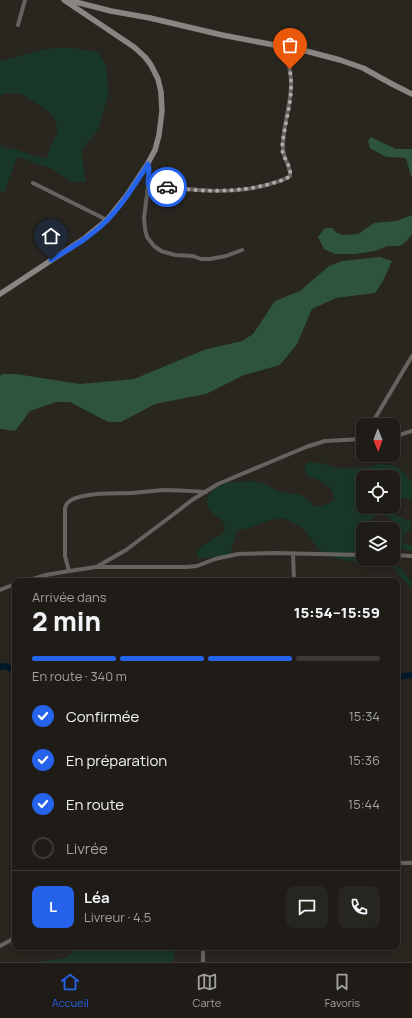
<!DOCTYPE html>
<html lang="fr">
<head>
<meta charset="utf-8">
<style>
	:root { --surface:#1f1c17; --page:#272520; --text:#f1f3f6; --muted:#a1a1a1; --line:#3c3a36; --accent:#2563eb }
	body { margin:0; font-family:Manrope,sans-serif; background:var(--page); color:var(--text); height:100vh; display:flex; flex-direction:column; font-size:15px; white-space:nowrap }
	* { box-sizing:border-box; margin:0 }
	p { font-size:13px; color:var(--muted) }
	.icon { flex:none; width:22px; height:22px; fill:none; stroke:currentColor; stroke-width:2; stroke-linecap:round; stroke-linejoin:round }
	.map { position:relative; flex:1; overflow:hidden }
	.details { position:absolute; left:12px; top:578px; width:388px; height:372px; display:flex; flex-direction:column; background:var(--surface); border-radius:8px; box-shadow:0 2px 6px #0003,0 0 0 1px var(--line) }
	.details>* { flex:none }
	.needle { width:26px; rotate:179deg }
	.controls { position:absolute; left:356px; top:418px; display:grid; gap:8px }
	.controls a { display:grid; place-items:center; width:44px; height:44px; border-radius:8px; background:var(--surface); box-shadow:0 2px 6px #0003,0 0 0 1px var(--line); font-size:20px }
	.pin { position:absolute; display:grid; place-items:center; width:34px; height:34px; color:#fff; margin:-41px -17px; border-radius:50% 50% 50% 0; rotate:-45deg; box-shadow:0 0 4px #0007 }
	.pin .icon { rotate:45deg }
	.courier { position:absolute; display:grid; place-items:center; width:40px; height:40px; margin:-20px; border:3px solid #2563eb; border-radius:50%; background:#fff; color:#222; box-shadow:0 1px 5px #0007 }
	.overview em { font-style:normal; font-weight:800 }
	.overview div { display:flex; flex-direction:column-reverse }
	.overview { display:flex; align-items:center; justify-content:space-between; height:68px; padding:0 20px }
	h1 { font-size:26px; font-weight:800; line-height:30px }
	.bar { display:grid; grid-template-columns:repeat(4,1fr); gap:6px 4px; align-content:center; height:48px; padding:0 20px }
	.bar i { height:5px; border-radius:3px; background:var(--line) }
	.bar .current { background:var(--accent) }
	.bar p { grid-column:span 4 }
	.line { display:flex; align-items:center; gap:10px; padding:0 20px; border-top:1px solid var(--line) }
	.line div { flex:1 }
	.round { display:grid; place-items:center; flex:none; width:42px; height:42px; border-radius:8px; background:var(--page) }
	ol { padding:0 20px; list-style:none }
	li { display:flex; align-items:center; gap:12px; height:44px }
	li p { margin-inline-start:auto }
	li .icon { padding:4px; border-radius:50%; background:var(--accent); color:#fff; stroke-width:4 }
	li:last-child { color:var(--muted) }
	li i { width:22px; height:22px; border:2px solid var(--line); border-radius:50% }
	.menu { display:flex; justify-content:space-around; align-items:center; height:56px; border-top:1px solid var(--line); background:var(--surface); font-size:11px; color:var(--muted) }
	.menu a { display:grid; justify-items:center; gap:2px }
	.menu .current { color:var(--accent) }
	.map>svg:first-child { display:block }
	.green { fill:#193727 }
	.forest { fill:#2e5440 }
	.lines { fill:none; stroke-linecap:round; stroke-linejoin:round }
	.river { stroke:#011828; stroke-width:6 }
	.street { stroke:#666260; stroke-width:4 }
	.secondary { stroke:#8a8581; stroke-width:5.5 }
	.done { stroke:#aeaba6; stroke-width:4; stroke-dasharray:0 7.2 }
	.route { stroke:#2563eb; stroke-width:5 }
</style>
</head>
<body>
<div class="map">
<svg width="412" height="962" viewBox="0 0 412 962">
	<rect width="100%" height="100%" fill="#29251f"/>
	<path class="green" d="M 58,48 L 72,48 L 98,52 L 106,65 L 109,94 L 97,131 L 81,151 L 86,182 L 72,182 L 50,168 L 17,157 L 4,193 L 0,191 L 0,145 C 5,149 9,148 15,149 C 26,152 35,157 46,158 L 57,134 L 56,121 L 47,110 L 23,95 L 16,93 L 3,94 L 0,97 L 0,61 L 45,49 Z
		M 309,462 L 322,463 L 335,468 L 366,468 L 378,464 L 391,465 L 398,467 L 412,482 L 412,499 L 396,498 L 393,503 L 393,477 L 363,477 L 363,507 L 393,507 L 393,505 L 397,516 L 411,521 L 411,528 L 402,537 L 403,543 L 409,545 L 412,544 L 412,550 L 407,551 L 398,546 L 395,537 L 402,528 L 400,525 L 394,522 L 386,515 L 380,514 C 374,517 368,522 367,529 L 363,529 L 363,559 L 380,559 L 402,569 L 412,583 L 412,588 L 403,580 L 395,569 L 375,562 L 347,561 L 329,556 L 318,549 L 303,528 L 283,518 L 270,520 L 246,529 L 237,530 L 230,554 L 224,556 L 199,559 L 197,552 L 201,547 L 224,532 L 225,526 L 222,520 L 214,515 L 209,509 L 207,502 L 208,496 L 212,491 L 223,484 L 230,482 L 253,481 L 267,485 L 279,492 L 300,494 L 315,506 L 323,506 L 334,500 C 333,483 320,481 307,476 L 304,467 Z
		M 73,947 L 173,947 L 174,962 L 39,962 L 42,961 L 65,958 L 71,954 Z"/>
	<path class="forest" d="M 371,137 L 396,149 L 412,149 L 412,176 L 411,176 L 406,158 L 386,157 L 370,148 L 368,141 Z
		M 412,215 L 412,234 L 406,242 L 400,246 L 387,246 L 375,251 L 355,254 L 335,254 L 324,249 L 318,237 L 325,228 L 332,228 L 337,233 L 344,235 L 358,234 L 374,223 L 396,221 Z
		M 380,257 L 392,261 L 383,281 L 375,293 L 336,298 L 312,309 L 297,344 L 280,365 L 244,375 L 206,394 L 155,404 L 121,422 L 108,422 L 70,402 L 56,402 L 30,411 L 15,431 L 0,429 L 0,376 L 3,374 L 16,374 L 80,384 L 134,379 L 204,350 L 242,341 L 253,334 L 275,301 L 300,291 L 329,266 L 342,261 Z"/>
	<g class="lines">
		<path class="river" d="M 0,667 L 5,666 L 15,671
			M 397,677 L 412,675"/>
		<path class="street" d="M 18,25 L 25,0
			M 148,163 L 149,169 L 147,195 L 144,218 L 145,229 L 147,237 L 154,246 L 161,251 L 175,255 L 193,256 L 201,259 L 210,259 L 226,256 L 242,250
			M 33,183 L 107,220
			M 148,184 C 189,190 234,196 273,183 C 280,181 285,180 290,176 C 291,166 283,158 283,149 C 282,126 292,104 291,81 C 291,70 287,58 284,47
			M 371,425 L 412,356
			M 393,437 L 412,431
			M 293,553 L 294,581
			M 393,555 L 412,556
			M 98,566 L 126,550 L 170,517 L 192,500 L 218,484 L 306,447 L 325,441 L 363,439
			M 69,571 L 65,556 L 65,508 C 66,504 69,501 73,499 C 92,492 112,494 132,493 C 142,492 152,491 163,490 C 177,490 192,491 206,492
			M 26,581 L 46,575 L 69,571 L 96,567 L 187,567 L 197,566 L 215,559 L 238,554 L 274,553 L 363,555
			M 0,590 L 15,584
			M 397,863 L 412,863
			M 0,946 L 11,940 L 15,936
			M 203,947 L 203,962"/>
		<path class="secondary" d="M 68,0 L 111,11 L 150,18 L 222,35 L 306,51 L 340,60 L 363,68 L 392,84 L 412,94
			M 0,294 L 85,238 L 107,220 L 127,195 L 148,163 L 155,150 L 159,135 L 162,111 L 161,92 L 158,79 L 151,65 L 145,57 L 134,47 L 64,0"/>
	</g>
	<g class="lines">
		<path class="done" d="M 167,187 C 200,192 241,193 273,183 C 279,181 285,180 290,176 C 292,166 283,159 282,149 C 282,142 284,135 285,128 C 288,112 292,97 291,81 C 291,77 290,73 290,69"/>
		<path class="route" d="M 51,260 C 69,249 89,238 104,223 C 122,206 135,184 148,164 L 149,169 L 148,184 L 167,187"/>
	</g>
</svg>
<div class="controls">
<a><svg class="needle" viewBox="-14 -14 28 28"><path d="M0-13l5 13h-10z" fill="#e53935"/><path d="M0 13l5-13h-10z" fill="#a1a1a1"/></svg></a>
<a><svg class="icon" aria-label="locate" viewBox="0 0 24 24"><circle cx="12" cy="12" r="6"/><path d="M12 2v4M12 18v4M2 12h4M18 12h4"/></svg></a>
<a><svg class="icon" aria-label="layers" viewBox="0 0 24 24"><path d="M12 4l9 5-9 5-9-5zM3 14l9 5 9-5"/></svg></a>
</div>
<div class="pin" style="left:290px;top:69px;background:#ea580c"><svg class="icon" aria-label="bag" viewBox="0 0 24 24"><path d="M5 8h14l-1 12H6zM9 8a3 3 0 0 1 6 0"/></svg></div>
<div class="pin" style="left:51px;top:260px;background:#1f2937"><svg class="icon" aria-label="home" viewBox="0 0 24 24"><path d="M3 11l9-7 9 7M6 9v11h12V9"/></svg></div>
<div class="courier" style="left:167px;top:187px"><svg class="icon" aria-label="car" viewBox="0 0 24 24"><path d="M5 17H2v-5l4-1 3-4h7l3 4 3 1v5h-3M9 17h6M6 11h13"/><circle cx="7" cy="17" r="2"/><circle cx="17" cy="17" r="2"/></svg></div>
<section class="details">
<div class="overview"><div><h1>2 min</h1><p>Arrivée dans</p></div><em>15:54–15:59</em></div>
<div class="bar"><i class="current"></i><i class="current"></i><i class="current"></i><i></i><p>En route · 340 m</p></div>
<ol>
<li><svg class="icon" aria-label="check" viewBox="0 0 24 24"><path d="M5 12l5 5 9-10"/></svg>Confirmée<p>15:34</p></li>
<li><svg class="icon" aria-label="check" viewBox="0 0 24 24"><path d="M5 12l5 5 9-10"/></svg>En préparation<p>15:36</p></li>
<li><svg class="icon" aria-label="check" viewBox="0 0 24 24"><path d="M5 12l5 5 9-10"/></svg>En route<p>15:44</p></li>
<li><i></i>Livrée</li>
</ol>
<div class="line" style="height:72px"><b class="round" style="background:var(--accent);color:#fff">L</b><div><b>Léa</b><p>Livreur · 4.5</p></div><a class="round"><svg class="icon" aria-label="chat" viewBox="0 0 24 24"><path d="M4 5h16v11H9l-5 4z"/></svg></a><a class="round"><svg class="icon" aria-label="phone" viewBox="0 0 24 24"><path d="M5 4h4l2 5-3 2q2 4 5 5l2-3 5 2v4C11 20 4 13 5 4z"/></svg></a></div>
</section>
</div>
<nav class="menu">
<a class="current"><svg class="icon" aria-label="home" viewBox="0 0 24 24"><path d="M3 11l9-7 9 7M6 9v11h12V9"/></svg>Accueil</a>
<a><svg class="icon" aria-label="map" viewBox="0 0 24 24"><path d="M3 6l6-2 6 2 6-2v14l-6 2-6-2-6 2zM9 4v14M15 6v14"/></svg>Carte</a>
<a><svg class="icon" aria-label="saved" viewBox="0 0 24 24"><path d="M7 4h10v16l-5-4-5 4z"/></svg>Favoris</a>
</nav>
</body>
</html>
